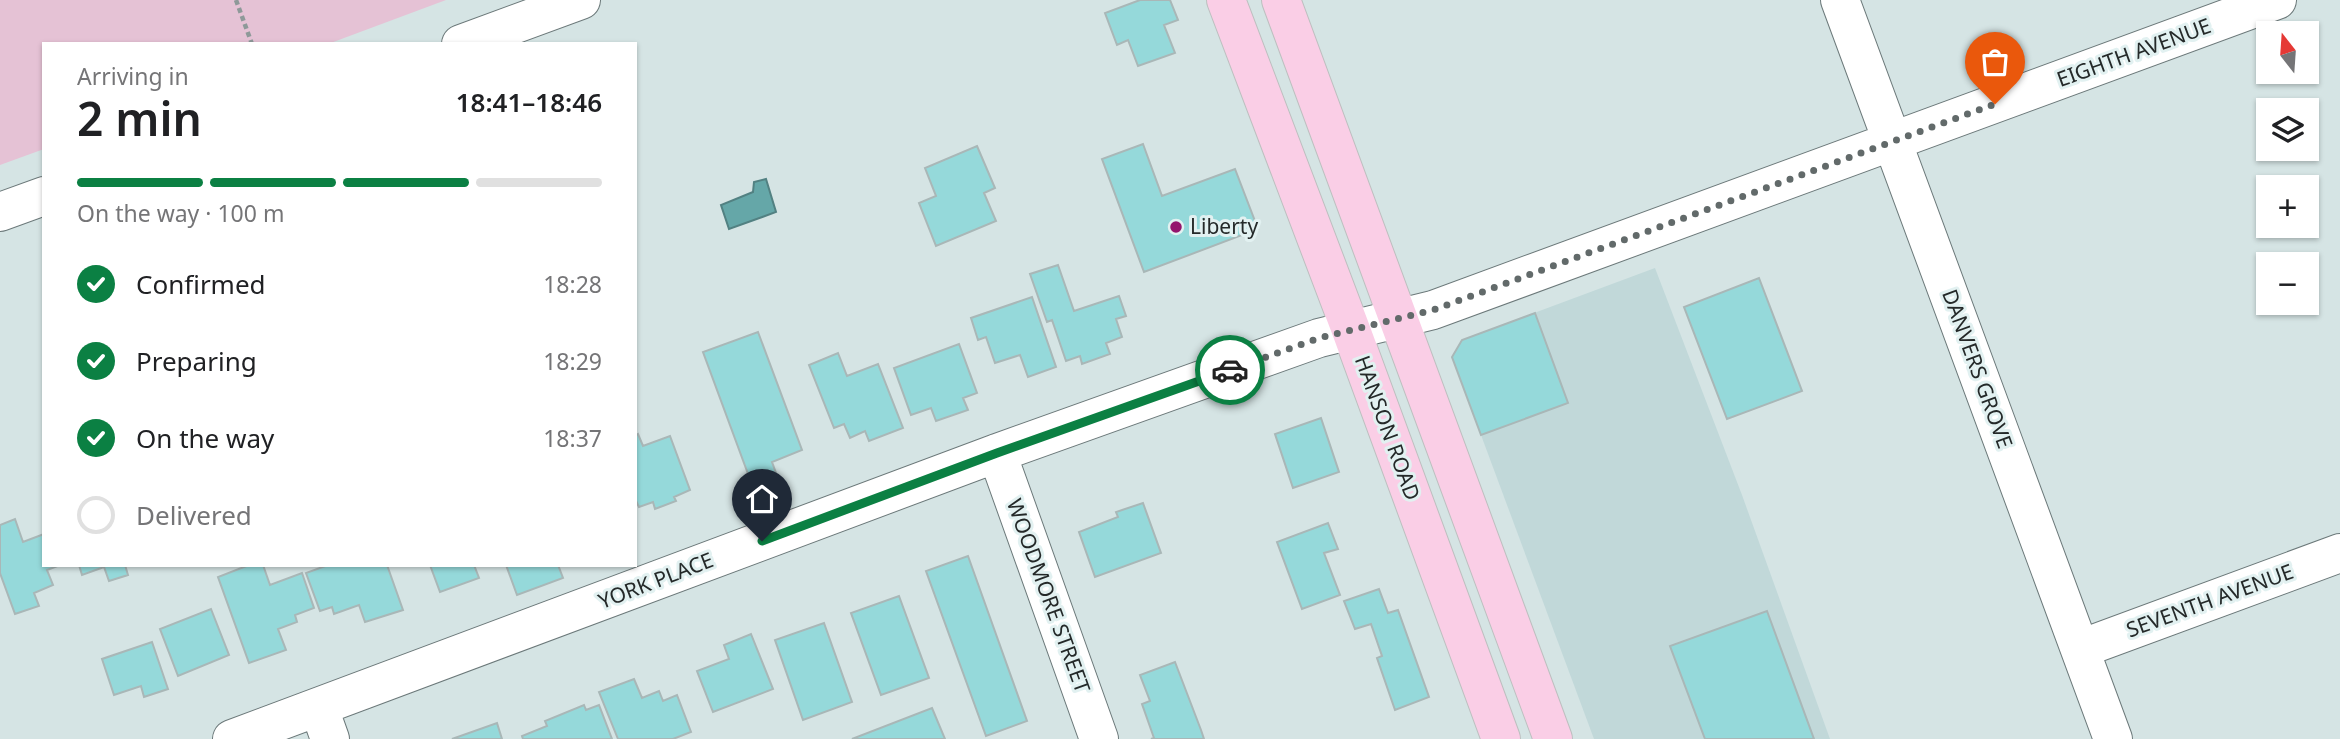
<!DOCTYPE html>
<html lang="en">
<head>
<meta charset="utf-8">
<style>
	:root { --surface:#fff; --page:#f6f6f6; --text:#202124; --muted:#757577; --line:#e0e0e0; --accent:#0b8043 }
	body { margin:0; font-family:"Noto Sans",sans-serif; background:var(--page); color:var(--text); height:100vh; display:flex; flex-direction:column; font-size:26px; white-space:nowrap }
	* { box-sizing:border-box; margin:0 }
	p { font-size:23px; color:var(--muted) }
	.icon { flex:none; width:38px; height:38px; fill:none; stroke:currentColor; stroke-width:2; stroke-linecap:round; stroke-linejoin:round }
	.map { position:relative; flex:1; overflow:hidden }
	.sheet { position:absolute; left:42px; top:42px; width:595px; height:525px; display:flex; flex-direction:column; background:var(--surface); border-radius:0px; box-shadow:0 2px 5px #0004 }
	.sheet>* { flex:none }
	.needle { width:46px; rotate:343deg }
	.buttons { position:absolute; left:2256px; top:21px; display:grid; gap:14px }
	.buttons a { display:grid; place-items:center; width:63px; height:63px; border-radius:0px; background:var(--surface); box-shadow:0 2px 5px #0004; font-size:35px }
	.pin { position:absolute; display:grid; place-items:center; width:60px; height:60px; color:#fff; margin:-72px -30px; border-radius:50% 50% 50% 0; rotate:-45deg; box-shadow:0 0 7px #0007 }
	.pin .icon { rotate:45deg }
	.courier { position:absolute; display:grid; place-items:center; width:70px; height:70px; margin:-35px; border:5px solid #0b8043; border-radius:50%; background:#fff; color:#222; box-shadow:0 2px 9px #0007 }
	.head em { font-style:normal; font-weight:600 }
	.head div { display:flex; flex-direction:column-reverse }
	.head { display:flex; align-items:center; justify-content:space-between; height:119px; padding:0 35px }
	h1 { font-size:46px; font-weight:600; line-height:52px }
	.bar { display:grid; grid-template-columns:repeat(4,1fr); gap:10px 7px; align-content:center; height:84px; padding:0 35px }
	.bar i { height:9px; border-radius:5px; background:var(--line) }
	.bar .active { background:var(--accent) }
	.bar p { grid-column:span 4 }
	ol { padding:0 35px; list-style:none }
	li { display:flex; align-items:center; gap:21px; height:77px }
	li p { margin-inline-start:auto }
	li .icon { padding:7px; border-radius:50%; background:var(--accent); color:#fff; stroke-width:4 }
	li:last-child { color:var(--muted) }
	li i { width:38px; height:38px; border:4px solid var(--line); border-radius:50% }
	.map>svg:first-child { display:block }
	.built { fill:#c1d8d9 }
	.green { fill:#e5c2d5 }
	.water { fill:#65a7a8; stroke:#528182; stroke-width:2 }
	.building { fill:#95d9da; stroke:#a9b7b7; stroke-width:2 }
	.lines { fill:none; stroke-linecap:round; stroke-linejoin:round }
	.minor-casing { stroke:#6c797a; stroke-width:40 }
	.major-casing { stroke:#bdbfbf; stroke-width:40 }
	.path { stroke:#8e9999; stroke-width:4.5; stroke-dasharray:5 3.5; stroke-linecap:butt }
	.minor { stroke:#fff; stroke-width:38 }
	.major { stroke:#facee6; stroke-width:38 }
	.done { stroke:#626a6a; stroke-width:7; stroke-dasharray:0 12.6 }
	.route { stroke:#0b8043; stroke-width:9 }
	.poi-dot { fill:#94146d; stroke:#e2f1f1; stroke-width:2.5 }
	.labels { text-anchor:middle; stroke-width:6; stroke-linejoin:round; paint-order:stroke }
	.street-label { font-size:21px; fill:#242929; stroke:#e2f1f1 }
	.poi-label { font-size:21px; fill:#242929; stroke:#e2f1f1; text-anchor:start }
</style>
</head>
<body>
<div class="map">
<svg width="2340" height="739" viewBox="0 0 2340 739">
	<rect width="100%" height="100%" fill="#d5e4e4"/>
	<path class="built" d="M 1655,268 L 1742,495 L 1830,739 L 1594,739 L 1452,357 L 1462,340 Z"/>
	<path class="green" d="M 0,0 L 446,0 L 328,44 L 44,44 L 44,149 L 0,165 Z"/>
	<path class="water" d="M 766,179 L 776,212 L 729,229 L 721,205 L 753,192 L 754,182 Z"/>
	<path class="building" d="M 1140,0 L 1170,0 L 1178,20 L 1164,25 L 1175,53 L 1138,66 L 1128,40 L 1117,45 L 1105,13 Z
		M 1143,144 L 1162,196 L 1235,169 L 1258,229 L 1144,272 L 1102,159 Z
		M 977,146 L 995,188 L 984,193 L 996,221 L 936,246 L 919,203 L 936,196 L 925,168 Z
		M 1058,265 L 1074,311 L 1119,296 L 1126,316 L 1116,319 L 1122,337 L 1106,343 L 1110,354 L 1082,364 L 1080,356 L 1066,361 L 1052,320 L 1047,322 L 1030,274 Z
		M 1759,278 L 1802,391 L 1727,419 L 1684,307 Z
		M 1032,297 L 1056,367 L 1028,377 L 1020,355 L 995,363 L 986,337 L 978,340 L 971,318 Z
		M 1535,313 L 1568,403 L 1481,435 L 1452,357 L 1462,340 Z
		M 758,332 L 802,450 L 772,462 L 776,473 L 751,482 L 703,352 Z
		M 959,344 L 977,393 L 963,398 L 968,410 L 936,421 L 931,408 L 911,415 L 894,368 Z
		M 838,353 L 847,376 L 878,364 L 903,428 L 869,441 L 865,431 L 850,438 L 844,424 L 834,428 L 809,365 Z
		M 1321,418 L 1339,472 L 1293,488 L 1275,434 Z
		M 638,434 L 643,446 L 670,436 L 690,490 L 674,497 L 676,501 L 655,509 L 653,502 L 639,507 L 635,499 L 635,436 Z
		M 1143,503 L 1161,553 L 1095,577 L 1079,532 L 1118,517 L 1116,512 Z
		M 15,519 L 23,542 L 44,534 L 44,565 L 60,565 L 47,570 L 53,585 L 34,593 L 39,606 L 15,614 L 0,573 L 0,525 Z
		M 1328,523 L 1338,549 L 1324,553 L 1340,595 L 1302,609 L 1277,542 Z
		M 968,556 L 1027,721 L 986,736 L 926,571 Z
		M 79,565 L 125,565 L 128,575 L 109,581 L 104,567 L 82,575 Z
		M 249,565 L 263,565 L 270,585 L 302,573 L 314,608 L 295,615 L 297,622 L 278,629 L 286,650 L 249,663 L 218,577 Z
		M 328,565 L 387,565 L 403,610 L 365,622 L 359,605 L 334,614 L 332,607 L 320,611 L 306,573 Z
		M 430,565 L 474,565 L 479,578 L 440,592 Z
		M 506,565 L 558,565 L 563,578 L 517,595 Z
		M 1379,589 L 1388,613 L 1398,610 L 1429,697 L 1395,710 L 1377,658 L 1382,656 L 1371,624 L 1355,629 L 1344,601 Z
		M 899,596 L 929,678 L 881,695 L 851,613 Z
		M 211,609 L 229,655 L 178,676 L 160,629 Z
		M 1767,611 L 1814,739 L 1705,739 L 1670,646 Z
		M 824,623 L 852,702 L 803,720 L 775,640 Z
		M 751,634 L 773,689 L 713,712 L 697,671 L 729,659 L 724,645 Z
		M 152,642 L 168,689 L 144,697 L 141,686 L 114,695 L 102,659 Z
		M 1175,662 L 1201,730 L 1204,739 L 1151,739 L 1154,738 L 1142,704 L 1150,701 L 1140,675 Z
		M 634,679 L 642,698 L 659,691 L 663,701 L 677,695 L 691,732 L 673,739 L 618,739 L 599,692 Z
		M 584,705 L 586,710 L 599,705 L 612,739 L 523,739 L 522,736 L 547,726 L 545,721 Z
		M 932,708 L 945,739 L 852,739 Z
		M 497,723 L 502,739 L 452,739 Z"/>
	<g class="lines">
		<g class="minor-casing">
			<path id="minor" d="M 1840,0 L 2113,739
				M 461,44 L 581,0
				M 0,212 L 44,196
				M 997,453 L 1099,739
				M 2080,649 L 2340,553
				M 319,708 L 330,739
				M 232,739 L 997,453 L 1319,338 L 1433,310 L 2277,0"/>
		</g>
		<g class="major-casing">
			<path id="major" d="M 1226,0 L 1351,330 L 1501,739
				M 1281,0 L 1553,739"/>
		</g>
		<path class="path" d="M 236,0 L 252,44"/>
		<use href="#minor" class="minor"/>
		<use href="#major" class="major"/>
	</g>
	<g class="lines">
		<path class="done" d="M 1230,370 L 1319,338 L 1433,310 L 1995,104"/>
		<path class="route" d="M 762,541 L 997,453 L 1230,370"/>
	</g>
	<circle class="poi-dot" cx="1176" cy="227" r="7"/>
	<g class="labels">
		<g class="street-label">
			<text transform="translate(2134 53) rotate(-20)" y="7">EIGHTH AVENUE</text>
			<text transform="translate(1977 369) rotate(70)" y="7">DANVERS GROVE</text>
			<text transform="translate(1387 428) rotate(70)" y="7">HANSON ROAD</text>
			<text transform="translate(656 581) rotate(-21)" y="7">YORK PLACE</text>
			<text transform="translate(1048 596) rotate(70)" y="7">WOODMORE STREET</text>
			<text transform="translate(2210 601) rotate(-20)" y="7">SEVENTH AVENUE</text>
		</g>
		<g class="poi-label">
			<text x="1190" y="234">Liberty</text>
		</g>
	</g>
</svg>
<div class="buttons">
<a><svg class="needle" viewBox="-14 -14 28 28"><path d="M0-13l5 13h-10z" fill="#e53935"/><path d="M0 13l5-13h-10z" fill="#757577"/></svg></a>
<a><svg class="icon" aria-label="layers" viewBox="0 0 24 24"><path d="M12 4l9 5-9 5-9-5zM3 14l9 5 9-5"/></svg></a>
<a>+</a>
<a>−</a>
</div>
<div class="pin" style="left:1995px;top:104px;background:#ea580c"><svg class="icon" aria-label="bag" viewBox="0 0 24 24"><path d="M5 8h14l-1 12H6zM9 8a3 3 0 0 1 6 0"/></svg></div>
<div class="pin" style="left:762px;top:541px;background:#1f2937"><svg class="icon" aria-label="home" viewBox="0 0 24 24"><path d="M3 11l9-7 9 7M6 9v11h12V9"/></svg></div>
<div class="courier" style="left:1230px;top:370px"><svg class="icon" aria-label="car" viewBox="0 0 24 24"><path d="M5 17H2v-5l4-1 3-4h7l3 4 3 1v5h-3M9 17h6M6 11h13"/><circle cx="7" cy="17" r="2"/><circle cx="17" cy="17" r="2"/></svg></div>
<section class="sheet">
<div class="head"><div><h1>2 min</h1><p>Arriving in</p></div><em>18:41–18:46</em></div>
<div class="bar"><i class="active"></i><i class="active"></i><i class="active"></i><i></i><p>On the way · 100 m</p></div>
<ol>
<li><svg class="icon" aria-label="check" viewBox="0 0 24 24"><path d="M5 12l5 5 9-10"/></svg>Confirmed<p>18:28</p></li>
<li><svg class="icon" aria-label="check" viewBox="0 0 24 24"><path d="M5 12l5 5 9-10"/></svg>Preparing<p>18:29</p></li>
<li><svg class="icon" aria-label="check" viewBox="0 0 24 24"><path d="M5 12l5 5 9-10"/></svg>On the way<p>18:37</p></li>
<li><i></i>Delivered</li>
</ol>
</section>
</div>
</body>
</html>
